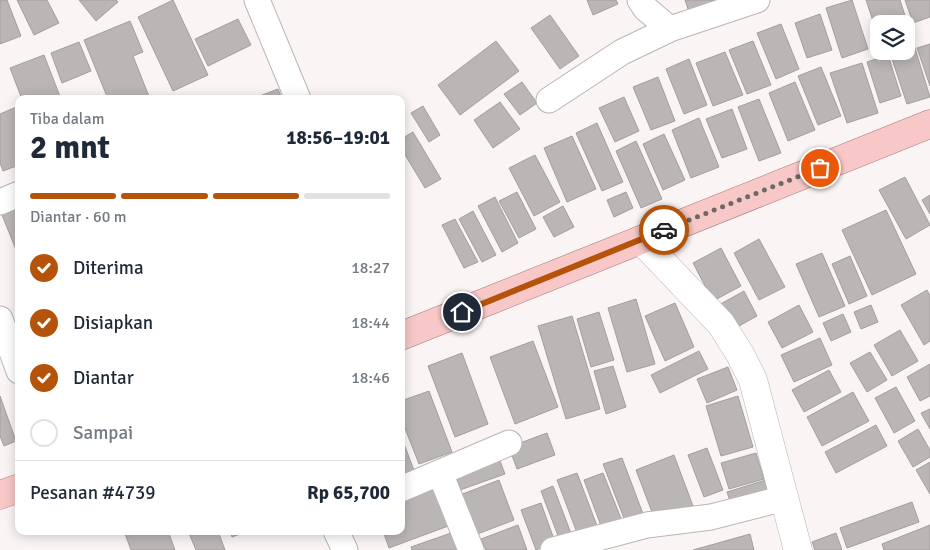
<!DOCTYPE html>
<html lang="id">
<head>
<meta charset="utf-8">
<style>
	:root { --surface:#fff; --page:#f6f6f7; --text:#1f2937; --muted:#747a83; --line:#e0e1e3; --accent:#b45309 }
	body { margin:0; font-family:Signika,sans-serif; background:var(--page); color:var(--text); height:100vh; display:flex; flex-direction:column; font-size:19px; white-space:nowrap }
	* { box-sizing:border-box; margin:0 }
	p { font-size:16px; color:var(--muted) }
	.icon { flex:none; width:28px; height:28px; fill:none; stroke:currentColor; stroke-width:2; stroke-linecap:round; stroke-linejoin:round }
	.map { position:relative; flex:1; overflow:hidden }
	.panel { position:absolute; left:15px; top:95px; width:390px; height:440px; display:flex; flex-direction:column; background:var(--surface); border-radius:10px; box-shadow:0 2px 12px #0003 }
	.panel>* { flex:none }
	.controls { position:absolute; left:870px; top:15px; display:grid; gap:10px }
	.controls a { display:grid; place-items:center; width:45px; height:45px; border-radius:10px; background:var(--surface); box-shadow:0 2px 12px #0003; font-size:25px }
	.pin { position:absolute; display:grid; place-items:center; width:42px; height:42px; color:#fff; margin:-21px; border:2px solid #fff; border-radius:50%; box-shadow:0 1px 5px #0007 }
	.courier { position:absolute; display:grid; place-items:center; width:50px; height:50px; margin:-25px; border:4px solid #b45309; border-radius:50%; background:#fff; color:#222; box-shadow:0 1px 6px #0007 }
	.summary em { font-style:normal; font-weight:700 }
	.summary div { display:flex; flex-direction:column-reverse }
	.summary { display:flex; align-items:center; justify-content:space-between; height:85px; padding:0 15px }
	h1 { font-size:32px; font-weight:700; line-height:38px }
	.bar { display:grid; grid-template-columns:repeat(4,1fr); gap:8px 5px; align-content:center; height:60px; padding:0 15px }
	.bar i { height:6px; border-radius:4px; background:var(--line) }
	.bar .on { background:var(--accent) }
	.bar p { grid-column:span 4 }
	.line { display:flex; align-items:center; gap:12px; padding:0 15px; border-top:1px solid var(--line) }
	.line div { flex:1 }
	ol { padding:0 15px; list-style:none }
	li { display:flex; align-items:center; gap:15px; height:55px }
	li p { margin-inline-start:auto }
	li .icon { padding:5px; border-radius:50%; background:var(--accent); color:#fff; stroke-width:4 }
	li:last-child { color:var(--muted) }
	li i { width:28px; height:28px; border:2px solid var(--line); border-radius:50% }
	.map>svg:first-child { display:block }
	.building { fill:#bbb6b6; stroke:#a49e9e }
	.lines { fill:none; stroke-linecap:round; stroke-linejoin:round }
	.minor-casing { stroke:#bab5b4; stroke-width:27 }
	.tertiary-casing { stroke:#bab5b4; stroke-width:29 }
	.primary-casing { stroke:#a77473; stroke-width:29 }
	.minor { stroke:#fff; stroke-width:25 }
	.tertiary { stroke:#fff; stroke-width:28 }
	.primary { stroke:#f7c8c7; stroke-width:28 }
	.done { stroke:#6b6868; stroke-width:5; stroke-dasharray:0 9 }
	.route { stroke:#b45309; stroke-width:6 }
</style>
</head>
<body>
<div class="map">
<svg width="930" height="550" viewBox="0 0 930 550">
	<rect width="100%" height="100%" fill="#faf4f4"/>
	<path class="building" d="M 0,0 L 7,0 L 21,36 L 0,44 Z
		M 17,0 L 47,0 L 59,23 L 34,35 Z
		M 79,0 L 116,0 L 118,2 L 96,21 Z
		M 173,0 L 208,75 L 173,91 L 138,17 Z
		M 587,0 L 616,0 L 618,4 L 593,15 Z
		M 685,0 L 732,0 L 691,18 Z
		M 852,0 L 868,49 L 842,58 L 826,8 Z
		M 866,0 L 900,0 L 907,22 L 879,24 L 879,32 L 877,33 Z
		M 905,0 L 930,0 L 930,17 L 913,23 Z
		M 820,14 L 832,50 L 807,58 L 795,23 Z
		M 550,15 L 579,56 L 560,69 L 531,28 Z
		M 238,19 L 251,45 L 208,66 L 195,39 Z
		M 130,21 L 143,52 L 133,56 L 150,99 L 108,99 L 84,40 Z
		M 781,24 L 799,69 L 776,79 L 757,33 Z
		M 496,41 L 519,71 L 460,115 L 438,85 Z
		M 753,41 L 771,85 L 747,94 L 729,50 Z
		M 79,42 L 91,71 L 62,83 L 51,53 Z
		M 930,44 L 930,86 L 917,48 Z
		M 914,45 L 930,97 L 907,104 L 890,53 L 906,51 L 906,48 Z
		M 725,52 L 743,95 L 713,106 L 696,63 Z
		M 44,55 L 61,99 L 22,99 L 10,68 Z
		M 888,55 L 901,96 L 880,103 L 867,62 Z
		M 689,59 L 707,105 L 684,114 L 666,69 Z
		M 862,63 L 878,113 L 847,123 L 830,73 Z
		M 821,67 L 841,116 L 818,125 L 798,76 Z
		M 658,77 L 675,121 L 651,130 L 633,87 Z
		M 522,82 L 537,103 L 520,115 L 504,94 Z
		M 795,82 L 815,130 L 788,141 L 769,93 Z
		M 278,89 L 282,99 L 252,99 Z
		M 624,97 L 639,131 L 615,142 L 599,108 Z
		M 759,99 L 781,153 L 759,161 L 738,107 Z
		M 500,102 L 520,129 L 493,148 L 474,120 Z
		M 19,106 L 19,165 L 3,171 L 0,163 L 0,114 Z
		M 423,106 L 440,135 L 429,142 L 411,113 Z
		M 732,109 L 747,149 L 722,158 L 706,119 Z
		M 699,118 L 719,167 L 691,178 L 672,130 Z
		M 597,123 L 623,182 L 602,191 L 576,133 Z
		M 413,132 L 441,179 L 425,188 L 401,148 L 401,139 Z
		M 664,134 L 685,180 L 663,190 L 643,144 Z
		M 572,136 L 596,189 L 567,202 L 544,148 Z
		M 636,141 L 662,199 L 641,208 L 616,151 Z
		M 535,155 L 560,202 L 534,216 L 509,168 Z
		M 905,177 L 930,225 L 906,239 L 879,190 Z
		M 517,192 L 536,229 L 519,238 L 499,201 Z
		M 626,192 L 633,208 L 614,217 L 607,200 Z
		M 930,195 L 930,214 L 922,200 Z
		M 495,197 L 518,243 L 502,252 L 478,206 Z
		M 563,206 L 574,227 L 554,237 L 543,217 Z
		M 19,208 L 19,257 L 2,215 Z
		M 886,210 L 916,274 L 872,295 L 842,230 Z
		M 473,211 L 496,255 L 482,262 L 459,219 Z
		M 455,219 L 478,262 L 464,268 L 442,225 Z
		M 759,239 L 785,287 L 759,300 L 734,253 Z
		M 721,248 L 741,286 L 713,301 L 693,263 Z
		M 822,253 L 845,306 L 819,317 L 796,264 Z
		M 850,256 L 867,296 L 849,304 L 832,264 Z
		M 927,290 L 930,296 L 930,341 L 924,345 L 901,305 Z
		M 744,291 L 757,316 L 730,331 L 717,306 Z
		M 636,299 L 655,364 L 627,372 L 608,308 Z
		M 675,303 L 694,347 L 665,361 L 645,316 Z
		M 799,305 L 813,332 L 782,348 L 768,322 Z
		M 871,305 L 878,322 L 861,329 L 854,312 Z
		M 599,312 L 614,360 L 591,367 L 577,319 Z
		M 843,314 L 851,332 L 831,341 L 823,323 Z
		M 572,316 L 600,409 L 566,419 L 538,326 Z
		M 900,330 L 918,361 L 892,376 L 874,345 Z
		M 820,338 L 832,365 L 794,382 L 781,355 Z
		M 533,341 L 558,407 L 515,424 L 490,357 Z
		M 699,351 L 708,369 L 660,393 L 651,375 Z
		M 870,352 L 887,380 L 867,392 L 850,363 Z
		M 462,353 L 488,424 L 455,437 L 428,366 Z
		M 930,364 L 930,396 L 920,401 L 907,377 Z
		M 613,366 L 626,407 L 606,414 L 594,371 Z
		M 728,367 L 737,390 L 707,403 L 697,379 Z
		M 829,370 L 841,392 L 804,412 L 792,390 Z
		M 896,387 L 915,421 L 894,433 L 875,398 Z
		M 429,391 L 452,452 L 419,464 L 401,418 L 401,401 Z
		M 853,392 L 869,421 L 822,446 L 807,417 Z
		M 0,396 L 16,441 L 4,446 L 0,436 Z
		M 738,396 L 753,447 L 721,456 L 706,406 Z
		M 930,409 L 930,429 L 921,413 Z
		M 876,425 L 887,446 L 836,473 L 825,452 Z
		M 918,429 L 930,450 L 930,457 L 913,467 L 898,441 Z
		M 547,433 L 555,455 L 517,469 L 509,447 Z
		M 401,436 L 415,473 L 401,478 Z
		M 707,448 L 723,490 L 704,497 L 688,455 Z
		M 497,453 L 505,474 L 460,490 L 452,470 Z
		M 756,453 L 764,479 L 729,489 L 721,463 Z
		M 674,455 L 693,506 L 655,520 L 636,470 Z
		M 622,458 L 645,519 L 627,526 L 603,464 Z
		M 930,462 L 930,494 L 916,470 Z
		M 577,473 L 599,531 L 579,538 L 557,480 Z
		M 603,473 L 624,526 L 604,534 L 584,480 Z
		M 769,479 L 774,498 L 733,510 L 727,492 Z
		M 499,480 L 514,520 L 475,535 L 460,495 Z
		M 553,486 L 572,536 L 560,541 L 541,491 Z
		M 437,488 L 451,525 L 389,548 L 383,531 L 401,531 L 401,502 Z
		M 912,502 L 919,522 L 847,548 L 840,528 Z
		M 541,503 L 555,542 L 536,550 L 521,510 Z
		M 518,525 L 527,550 L 486,550 L 481,539 Z
		M 930,525 L 930,550 L 884,550 L 882,544 Z
		M 124,531 L 168,531 L 175,550 L 131,550 Z
		M 188,531 L 218,531 L 225,550 L 196,550 Z
		M 230,531 L 248,531 L 232,537 Z
		M 451,533 L 458,550 L 412,550 L 411,547 Z
		M 836,533 L 842,550 L 815,550 L 812,542 Z
		M 750,534 L 754,550 L 693,550 Z"/>
	<g class="lines">
		<g class="minor-casing">
			<path id="minor" d="M 257,0 L 298,99
				M 640,0 L 646,9 L 670,29
				M 549,100 L 622,52 L 670,29 L 757,0
				M 0,202 L 19,194
				M 0,319 L 19,371
				M 440,473 L 471,550
				M 401,489 L 509,443
				M 336,531 L 345,550
				M 553,550 L 647,525 L 711,517 L 785,498"/>
		</g>
		<g class="tertiary-casing">
			<path id="tertiary" d="M 641,240 L 721,324 L 740,354 L 753,380 L 798,550"/>
		</g>
		<g class="primary-casing">
			<path id="primary" d="M 401,336 L 930,124
				M 0,495 L 19,488"/>
		</g>
		<use href="#minor" class="minor"/>
		<use href="#tertiary" class="tertiary"/>
		<use href="#primary" class="primary"/>
	</g>
	<g class="lines">
		<path class="done" d="M 664,230 L 820,168"/>
		<path class="route" d="M 462,312 L 664,230"/>
	</g>
</svg>
<div class="controls">
<a><svg class="icon" aria-label="layers" viewBox="0 0 24 24"><path d="M12 4l9 5-9 5-9-5zM3 14l9 5 9-5"/></svg></a>
</div>
<div class="pin" style="left:820px;top:168px;background:#ea580c"><svg class="icon" aria-label="bag" viewBox="0 0 24 24"><path d="M5 8h14l-1 12H6zM9 8a3 3 0 0 1 6 0"/></svg></div>
<div class="pin" style="left:462px;top:312px;background:#1f2937"><svg class="icon" aria-label="home" viewBox="0 0 24 24"><path d="M3 11l9-7 9 7M6 9v11h12V9"/></svg></div>
<div class="courier" style="left:664px;top:230px"><svg class="icon" aria-label="car" viewBox="0 0 24 24"><path d="M5 17H2v-5l4-1 3-4h7l3 4 3 1v5h-3M9 17h6M6 11h13"/><circle cx="7" cy="17" r="2"/><circle cx="17" cy="17" r="2"/></svg></div>
<section class="panel">
<div class="summary"><div><h1>2 mnt</h1><p>Tiba dalam</p></div><em>18:56–19:01</em></div>
<div class="bar"><i class="on"></i><i class="on"></i><i class="on"></i><i></i><p>Diantar · 60 m</p></div>
<ol>
<li><svg class="icon" aria-label="check" viewBox="0 0 24 24"><path d="M5 12l5 5 9-10"/></svg>Diterima<p>18:27</p></li>
<li><svg class="icon" aria-label="check" viewBox="0 0 24 24"><path d="M5 12l5 5 9-10"/></svg>Disiapkan<p>18:44</p></li>
<li><svg class="icon" aria-label="check" viewBox="0 0 24 24"><path d="M5 12l5 5 9-10"/></svg>Diantar<p>18:46</p></li>
<li><i></i>Sampai</li>
</ol>
<div class="line" style="height:65px"><div>Pesanan #4739</div><b>Rp 65,700</b></div>
</section>
</div>
</body>
</html>
